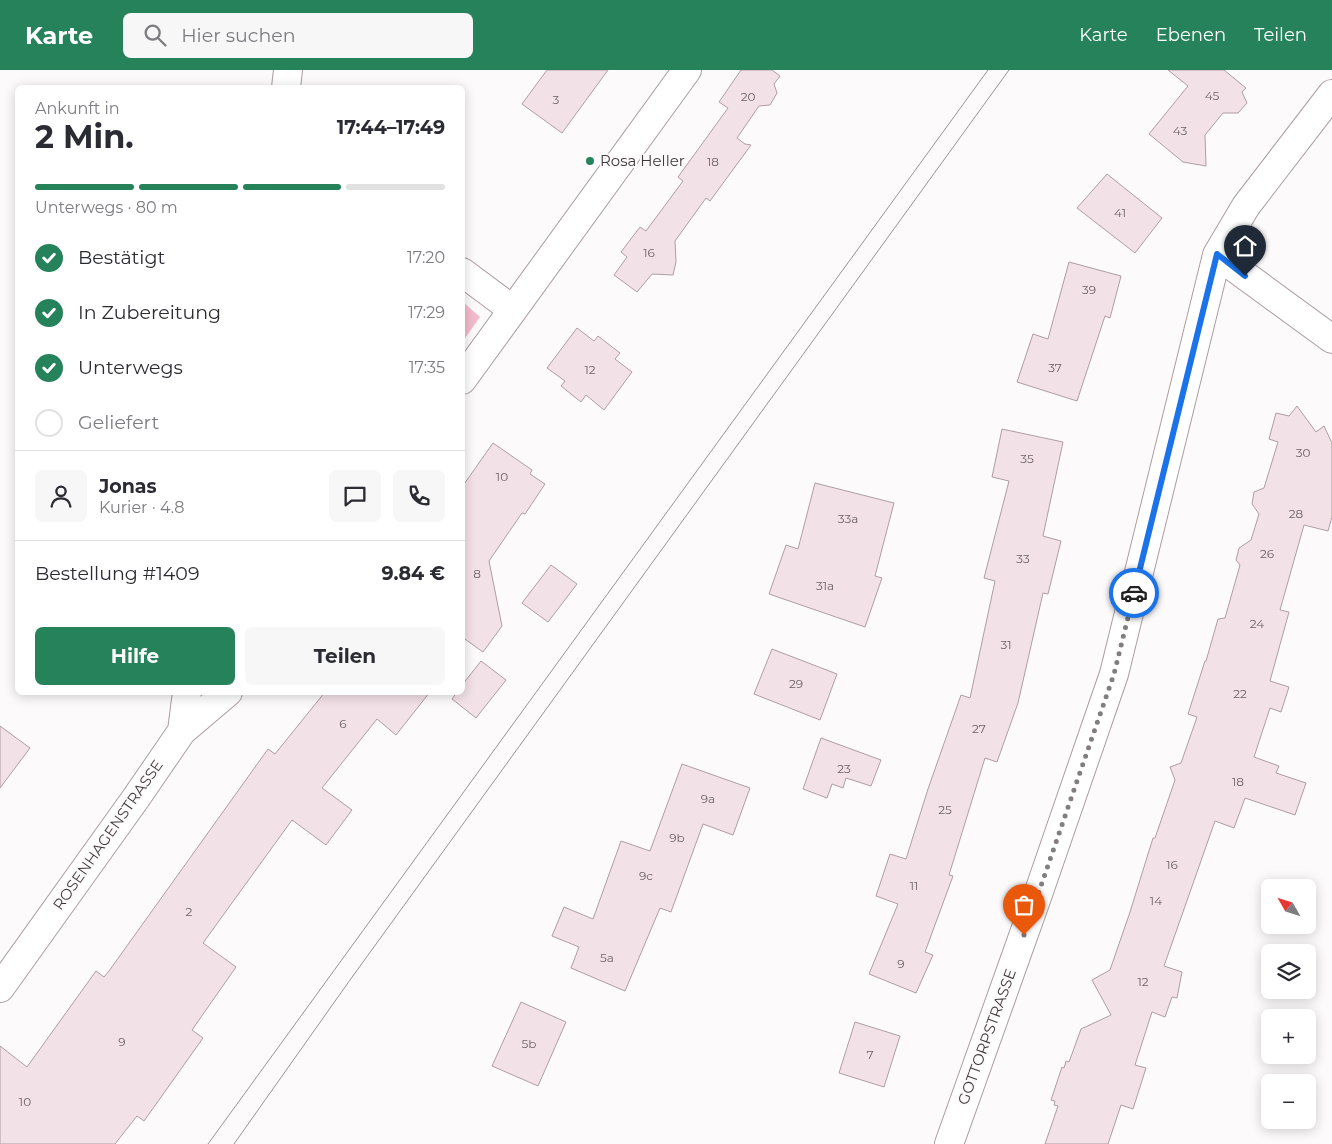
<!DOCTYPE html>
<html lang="de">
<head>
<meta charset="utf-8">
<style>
	:root { --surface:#fff; --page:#f7f7f7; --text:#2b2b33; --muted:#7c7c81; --line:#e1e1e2; --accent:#25825a }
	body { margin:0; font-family:Montserrat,sans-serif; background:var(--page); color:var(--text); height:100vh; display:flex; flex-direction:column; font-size:19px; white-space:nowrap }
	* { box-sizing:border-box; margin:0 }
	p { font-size:16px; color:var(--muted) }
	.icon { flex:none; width:28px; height:28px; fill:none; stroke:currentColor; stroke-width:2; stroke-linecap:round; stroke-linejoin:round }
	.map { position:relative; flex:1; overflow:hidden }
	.panel { position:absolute; left:15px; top:15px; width:450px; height:610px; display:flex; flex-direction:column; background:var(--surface); border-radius:8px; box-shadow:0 2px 12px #0003 }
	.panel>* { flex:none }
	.needle { width:32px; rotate:309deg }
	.tools { position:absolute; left:1261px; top:809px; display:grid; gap:10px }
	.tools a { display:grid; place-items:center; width:55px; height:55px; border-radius:8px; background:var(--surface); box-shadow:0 2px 12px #0003; font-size:25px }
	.pin { position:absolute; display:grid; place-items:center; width:42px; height:42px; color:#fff; margin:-51px -21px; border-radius:50% 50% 50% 0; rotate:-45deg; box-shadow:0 0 5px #0007 }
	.pin .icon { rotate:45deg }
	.courier { position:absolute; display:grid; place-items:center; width:50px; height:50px; margin:-25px; border:4px solid #1a73e8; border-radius:50%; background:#fff; color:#222; box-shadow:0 1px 6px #0007 }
	.headline em { font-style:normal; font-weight:700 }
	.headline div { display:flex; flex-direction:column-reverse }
	.headline { display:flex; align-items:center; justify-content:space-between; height:85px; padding:0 20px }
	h1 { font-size:32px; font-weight:700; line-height:38px }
	.bar { display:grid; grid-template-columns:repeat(4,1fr); gap:8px 5px; align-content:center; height:60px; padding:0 20px }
	.bar i { height:6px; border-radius:4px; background:var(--line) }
	.bar .on { background:var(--accent) }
	.bar p { grid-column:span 4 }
	.line { display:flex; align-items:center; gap:12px; padding:0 20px; border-top:1px solid var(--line) }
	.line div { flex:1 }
	.round { display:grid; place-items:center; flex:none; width:52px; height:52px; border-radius:8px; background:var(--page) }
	ol { padding:0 20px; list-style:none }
	li { display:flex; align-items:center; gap:15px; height:55px }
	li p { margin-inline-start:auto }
	li .icon { padding:5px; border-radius:50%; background:var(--accent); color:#fff; stroke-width:4 }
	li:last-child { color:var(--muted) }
	li i { width:28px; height:28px; border:2px solid var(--line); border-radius:50% }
	.button { display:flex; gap:10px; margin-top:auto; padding:10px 20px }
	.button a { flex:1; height:58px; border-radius:8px; background:var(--accent); color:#fff; font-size:20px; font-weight:700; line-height:58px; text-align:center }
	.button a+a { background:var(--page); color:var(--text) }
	header { display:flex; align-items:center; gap:30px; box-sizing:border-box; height:70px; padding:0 25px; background:var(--accent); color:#fff }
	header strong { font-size:24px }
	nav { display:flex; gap:28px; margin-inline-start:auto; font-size:18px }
	.search { width:350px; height:45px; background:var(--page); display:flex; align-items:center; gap:12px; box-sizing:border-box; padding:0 18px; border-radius:8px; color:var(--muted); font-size:19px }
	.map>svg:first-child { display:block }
	.green { fill:#f4bbcd }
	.building { fill:#f2e1e6; stroke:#ae9ea3 }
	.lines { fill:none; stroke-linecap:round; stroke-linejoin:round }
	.street-casing { stroke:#ac9ca0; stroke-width:30 }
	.street { stroke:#fff; stroke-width:28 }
	.tram { stroke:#989495; stroke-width:1 }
	.done { stroke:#827d7e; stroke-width:5; stroke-dasharray:0 9 }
	.route { stroke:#1a73e8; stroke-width:6 }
	.poi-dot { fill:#25825a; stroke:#fdfafb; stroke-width:2 }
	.labels { text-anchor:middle; stroke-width:4; stroke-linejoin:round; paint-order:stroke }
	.number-label { font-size:12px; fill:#6c6466 }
	.poi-label { font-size:15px; fill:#403a3b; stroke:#fdfafb; text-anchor:start }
	.street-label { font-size:15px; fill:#403a3b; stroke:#fdfafb }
</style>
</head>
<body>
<header>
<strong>Karte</strong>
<div class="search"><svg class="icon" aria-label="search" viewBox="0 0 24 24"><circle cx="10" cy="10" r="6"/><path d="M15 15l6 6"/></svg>Hier suchen</div>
<nav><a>Karte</a><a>Ebenen</a><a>Teilen</a></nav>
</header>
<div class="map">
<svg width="1332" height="1074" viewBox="0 0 1332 1074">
	<rect width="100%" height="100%" fill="#fdfafb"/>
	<path class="green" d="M 463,232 L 480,247 L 463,271 Z"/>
	<path class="building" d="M 547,0 L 608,0 L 562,63 L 522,34 Z
		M 741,0 L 772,0 L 780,6 L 774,14 L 777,23 L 770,35 L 759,36 L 737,68 L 745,74 L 751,75 L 710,131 L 706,128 L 675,171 L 676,192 L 673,205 L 652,204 L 637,222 L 614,205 L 627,187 L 621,182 L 640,157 L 646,161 L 683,111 L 678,107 L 728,38 L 719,32 Z
		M 1168,0 L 1224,0 L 1246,18 L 1242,22 L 1247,33 L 1238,43 L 1223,43 L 1205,65 L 1206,96 L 1183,92 L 1149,64 L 1188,16 Z
		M 1107,104 L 1162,148 L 1135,183 L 1077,138 Z
		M 1069,192 L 1121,206 L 1110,248 L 1105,246 L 1077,331 L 1017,312 L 1033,264 L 1048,269 Z
		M 577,258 L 594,271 L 598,266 L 620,283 L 615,289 L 632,302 L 604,340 L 586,325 L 581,332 L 561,316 L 565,311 L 547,298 Z
		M 1297,336 L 1316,362 L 1324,356 L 1332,373 L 1332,447 L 1328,461 L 1304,455 L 1280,540 L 1289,542 L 1270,611 L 1289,617 L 1281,642 L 1270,638 L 1254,687 L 1279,696 L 1276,703 L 1306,713 L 1295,745 L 1245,728 L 1234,758 L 1215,751 L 1164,896 L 1182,902 L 1177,928 L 1172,927 L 1165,947 L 1152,942 L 1135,995 L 1146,998 L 1133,1039 L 1121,1035 L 1108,1074 L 1045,1074 L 1058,1036 L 1054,1035 L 1055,1031 L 1051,1030 L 1062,997 L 1064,998 L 1066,991 L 1069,992 L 1081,959 L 1111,945 L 1092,910 L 1110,900 L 1130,842 L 1153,768 L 1155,768 L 1175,710 L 1170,697 L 1181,693 L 1197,647 L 1188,644 L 1205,591 L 1206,591 L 1218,549 L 1225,548 L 1240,495 L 1236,490 L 1239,478 L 1251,470 L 1259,444 L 1252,434 L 1254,422 L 1264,418 L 1278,372 L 1269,369 L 1276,343 L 1289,346 Z
		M 1002,359 L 1063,372 L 1043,466 L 1061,471 L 1048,524 L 1043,523 L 1018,633 L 997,692 L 985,688 L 949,805 L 953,806 L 925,882 L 933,885 L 916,923 L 869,904 L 898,834 L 876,826 L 890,784 L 906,789 L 928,719 L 961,625 L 970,628 L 995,511 L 984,508 L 1009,411 L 992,407 Z
		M 493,373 L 532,400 L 530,404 L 545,414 L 525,444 L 522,443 L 489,491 L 502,556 L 483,582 L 462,567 L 462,417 Z
		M 815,413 L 894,433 L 875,506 L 882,508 L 865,557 L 769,524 L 786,475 L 798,479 Z
		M 551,495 L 577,514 L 548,552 L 522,533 Z
		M 772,579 L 837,604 L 820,650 L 754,624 Z
		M 481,591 L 506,610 L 476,648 L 452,629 L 457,622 L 462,622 L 462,615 Z
		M 325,622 L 430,622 L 396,665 L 377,649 L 322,718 L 352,740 L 326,775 L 292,750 L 203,873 L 236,897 L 192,960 L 203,968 L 144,1051 L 137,1046 L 115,1074 L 0,1074 L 0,976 L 27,997 L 96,901 L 104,907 L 109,901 L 268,679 L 275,684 Z
		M 0,656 L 30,678 L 0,718 Z
		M 821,668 L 881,690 L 871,716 L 846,708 L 843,718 L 832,714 L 827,728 L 803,719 Z
		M 682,694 L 750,718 L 733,765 L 703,754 L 671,842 L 660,838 L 625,921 L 571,898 L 579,877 L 552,866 L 564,837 L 593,849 L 621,771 L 650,781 Z
		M 521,932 L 566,952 L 538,1016 L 492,996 Z
		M 855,952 L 900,966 L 884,1017 L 839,1003 Z"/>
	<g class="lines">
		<g class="street-casing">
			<path id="street" d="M 286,18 L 288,0
				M 1217,185 L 1332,269
				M 462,202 L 513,240
				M 462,310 L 687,0
				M 182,661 L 187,622
				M 0,918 L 136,728 L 182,661 L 228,622
				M 949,1074 L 1036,830 L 1114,604 L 1217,185 L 1246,136 L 1332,24"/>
		</g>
		<use href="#street" class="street"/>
		<path class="tram" d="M 208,1074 L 988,0
			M 234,1074 L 350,910 L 1009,0"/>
	</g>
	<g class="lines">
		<path class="done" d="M 1024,865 L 1114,604 L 1134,523"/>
		<path class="route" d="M 1134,523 L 1217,184 L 1245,206"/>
	</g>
	<circle class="poi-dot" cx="590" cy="91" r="5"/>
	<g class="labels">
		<g class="number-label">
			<text x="1212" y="30">45</text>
			<text x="748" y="31">20</text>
			<text x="556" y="34">3</text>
			<text x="1180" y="65">43</text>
			<text x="713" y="96">18</text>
			<text x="1120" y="147">41</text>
			<text x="649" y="187">16</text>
			<text x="1089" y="224">39</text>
			<text x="1055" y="302">37</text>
			<text x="590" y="304">12</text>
			<text x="1303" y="387">30</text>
			<text x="1027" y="393">35</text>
			<text x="502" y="411">10</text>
			<text x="1296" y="448">28</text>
			<text x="848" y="453">33a</text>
			<text x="1267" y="488">26</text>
			<text x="1023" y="493">33</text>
			<text x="477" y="508">8</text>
			<text x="825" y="520">31a</text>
			<text x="1257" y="558">24</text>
			<text x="1006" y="579">31</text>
			<text x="796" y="618">29</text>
			<text x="1240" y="628">22</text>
			<text x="343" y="658">6</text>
			<text x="979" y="663">27</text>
			<text x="844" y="703">23</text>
			<text x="1238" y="716">18</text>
			<text x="708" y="733">9a</text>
			<text x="945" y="744">25</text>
			<text x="677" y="772">9b</text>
			<text x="1172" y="799">16</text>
			<text x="646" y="810">9c</text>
			<text x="914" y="820">11</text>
			<text x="1156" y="835">14</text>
			<text x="189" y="846">2</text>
			<text x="607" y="892">5a</text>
			<text x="901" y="898">9</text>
			<text x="1143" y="916">12</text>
			<text x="122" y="976">9</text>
			<text x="529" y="978">5b</text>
			<text x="870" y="989">7</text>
			<text x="25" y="1036">10</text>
		</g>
		<g class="poi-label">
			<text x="600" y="96">Rosa Heller</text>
		</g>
		<g class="street-label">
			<text transform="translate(108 765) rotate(-55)" y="5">ROSENHAGENSTRASSE</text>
			<text transform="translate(987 967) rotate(-70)" y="5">GOTTORPSTRASSE</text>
		</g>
	</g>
</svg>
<div class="tools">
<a><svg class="needle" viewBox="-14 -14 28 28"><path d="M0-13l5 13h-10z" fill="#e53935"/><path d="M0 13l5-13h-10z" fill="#7c7c81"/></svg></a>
<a><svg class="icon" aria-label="layers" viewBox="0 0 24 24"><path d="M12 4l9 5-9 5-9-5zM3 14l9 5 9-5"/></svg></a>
<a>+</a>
<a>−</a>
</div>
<div class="pin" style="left:1024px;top:865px;background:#ea580c"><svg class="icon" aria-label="bag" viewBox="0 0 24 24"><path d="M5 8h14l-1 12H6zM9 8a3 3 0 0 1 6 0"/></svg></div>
<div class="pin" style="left:1245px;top:206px;background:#1f2937"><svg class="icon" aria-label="home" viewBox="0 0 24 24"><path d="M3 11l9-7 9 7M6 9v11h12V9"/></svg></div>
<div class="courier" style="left:1134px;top:523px"><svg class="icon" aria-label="car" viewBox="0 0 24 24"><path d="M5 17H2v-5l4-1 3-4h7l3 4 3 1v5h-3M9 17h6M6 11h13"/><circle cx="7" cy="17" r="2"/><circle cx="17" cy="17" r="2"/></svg></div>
<section class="panel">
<div class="headline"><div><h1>2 Min.</h1><p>Ankunft in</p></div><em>17:44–17:49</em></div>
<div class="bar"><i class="on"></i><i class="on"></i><i class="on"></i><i></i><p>Unterwegs · 80 m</p></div>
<ol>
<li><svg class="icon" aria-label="check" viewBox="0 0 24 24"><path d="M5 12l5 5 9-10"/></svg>Bestätigt<p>17:20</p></li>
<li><svg class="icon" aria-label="check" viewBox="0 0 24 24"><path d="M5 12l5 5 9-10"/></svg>In Zubereitung<p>17:29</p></li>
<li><svg class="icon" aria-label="check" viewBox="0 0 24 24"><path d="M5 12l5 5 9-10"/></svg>Unterwegs<p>17:35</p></li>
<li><i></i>Geliefert</li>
</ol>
<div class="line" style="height:90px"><a class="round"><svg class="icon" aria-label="person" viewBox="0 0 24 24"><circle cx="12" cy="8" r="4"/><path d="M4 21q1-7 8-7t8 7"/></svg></a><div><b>Jonas</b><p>Kurier · 4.8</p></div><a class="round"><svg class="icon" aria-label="chat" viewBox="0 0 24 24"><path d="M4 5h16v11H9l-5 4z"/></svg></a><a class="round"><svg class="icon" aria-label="phone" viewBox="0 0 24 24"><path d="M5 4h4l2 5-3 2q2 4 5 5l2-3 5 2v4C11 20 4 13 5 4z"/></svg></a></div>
<div class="line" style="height:65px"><div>Bestellung #1409</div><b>9.84 €</b></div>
<div class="button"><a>Hilfe</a><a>Teilen</a></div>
</section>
</div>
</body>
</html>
